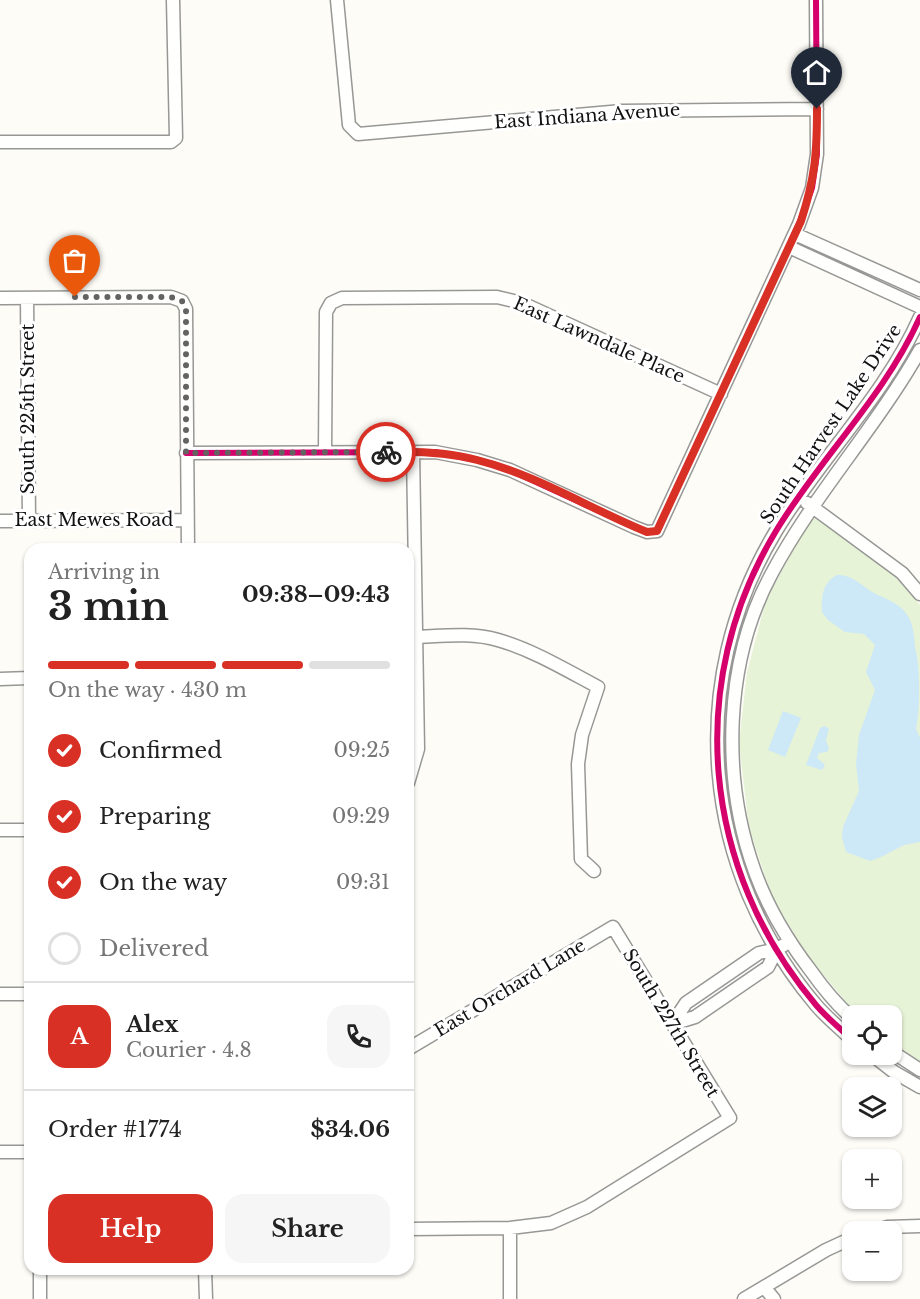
<!DOCTYPE html>
<html lang="en">
<head>
<meta charset="utf-8">
<style>
	:root { --surface:#fff; --page:#f6f6f6; --text:#222; --muted:#767676; --line:#e0e0e0; --accent:#d93025 }
	body { margin:0; font-family:"Libre Baskerville",serif; background:var(--page); color:var(--text); height:100vh; display:flex; flex-direction:column; font-size:22px; white-space:nowrap }
	* { box-sizing:border-box; margin:0 }
	p { font-size:20px; color:var(--muted) }
	.icon { flex:none; width:33px; height:33px; fill:none; stroke:currentColor; stroke-width:2; stroke-linecap:round; stroke-linejoin:round }
	.map { position:relative; flex:1; overflow:hidden }
	.details { position:absolute; left:24px; top:543px; width:390px; height:732px; display:flex; flex-direction:column; background:var(--surface); border-radius:18px; box-shadow:0 2px 4px #0004 }
	.details>* { flex:none }
	.buttons { position:absolute; left:842px; top:1005px; display:grid; gap:12px }
	.buttons a { display:grid; place-items:center; width:60px; height:60px; border-radius:12px; background:var(--surface); box-shadow:0 2px 4px #0004; font-size:30px }
	.pin { position:absolute; display:grid; place-items:center; width:51px; height:51px; color:#fff; margin:-62px -26px; border-radius:50% 50% 50% 0; rotate:-45deg; box-shadow:0 0 6px #0007 }
	.pin .icon { rotate:45deg }
	.courier { position:absolute; display:grid; place-items:center; width:60px; height:60px; margin:-30px; border:4px solid #d93025; border-radius:50%; background:#fff; color:#222; box-shadow:0 2px 8px #0007 }
	.overview em { font-style:normal; font-weight:700 }
	.overview div { display:flex; flex-direction:column-reverse }
	.overview { display:flex; align-items:center; justify-content:space-between; height:102px; padding:0 24px }
	h1 { font-size:39px; font-weight:700; line-height:45px }
	.bar { display:grid; grid-template-columns:repeat(4,1fr); gap:9px 6px; align-content:center; height:72px; padding:0 24px }
	.bar i { height:8px; border-radius:4px; background:var(--line) }
	.bar .current { background:var(--accent) }
	.bar p { grid-column:span 4 }
	.line { display:flex; align-items:center; gap:15px; padding:0 24px; border-top:2px solid var(--line) }
	.line div { flex:1 }
	.round { display:grid; place-items:center; flex:none; width:63px; height:63px; border-radius:18px; background:var(--page) }
	ol { padding:0 24px; list-style:none }
	li { display:flex; align-items:center; gap:18px; height:66px }
	li p { margin-inline-start:auto }
	li .icon { padding:6px; border-radius:50%; background:var(--accent); color:#fff; stroke-width:4 }
	li:last-child { color:var(--muted) }
	li i { width:33px; height:33px; border:3px solid var(--line); border-radius:50% }
	.cta { display:flex; gap:12px; margin-top:auto; padding:12px 24px }
	.cta a { flex:1; height:69px; border-radius:18px; background:var(--accent); color:#fff; font-size:24px; font-weight:700; line-height:69px; text-align:center }
	.cta a+a { background:var(--page); color:var(--text) }
	.map>svg:first-child { display:block }
	.green { fill:#e7f3d7 }
	.water { fill:#cde8f7 }
	.lines { fill:none; stroke-linecap:round; stroke-linejoin:round }
	.street-casing { stroke:#979795; stroke-width:15 }
	.street { stroke:#fffffe; stroke-width:12 }
	.cycleway-casing { stroke:#fff; stroke-width:10 }
	.cycleway { stroke:#d6006c; stroke-width:6 }
	.done { stroke:#646362; stroke-width:6; stroke-dasharray:0 10.8 }
	.route { stroke:#d93025; stroke-width:8 }
	.labels { text-anchor:middle; stroke-width:6; stroke-linejoin:round; paint-order:stroke }
	.street-label { font-size:18px; fill:#111; stroke:#fff }
</style>
</head>
<body>
<div class="map">
<svg width="920" height="1299" viewBox="0 0 920 1299">
	<rect width="100%" height="100%" fill="#fdfcf7"/>
	<path class="green" d="M 813,514 L 902,580 L 920,605 L 920,1064 L 891,1042 L 891,1016 L 857,1015 L 806,954 L 772,897 L 749,828 L 739,743 L 747,672 L 766,600 Z"/>
	<path class="water" d="M 837,575 C 854,575 860,585 874,593 C 884,598 898,603 905,612 C 916,625 913,641 917,656 C 920,680 920,706 916,729 L 920,738 L 920,842 L 904,845 L 881,857 L 870,861 L 846,852 L 842,837 L 843,827 L 859,791 L 856,764 L 859,735 L 875,690 L 866,672 L 875,645 L 864,634 L 845,632 L 828,620 L 822,612 C 821,596 823,582 837,575 Z
		M 783,711 L 801,718 L 785,757 L 768,750 Z
		M 825,726 L 829,729 L 826,740 L 829,749 L 827,752 L 819,753 L 817,758 L 825,765 L 822,770 L 806,765 L 820,728 Z"/>
	<g class="lines">
		<g class="street-casing">
			<path id="street" d="M 337,0 L 349,125 L 358,134 L 622,111 L 817,109
				M 0,142 L 171,142 L 176,138 L 173,0
				M 795,234 L 920,290
				M 789,247 L 920,307
				M 0,298 L 171,297 L 182,301 L 186,309 L 188,549
				M 27,298 L 29,521
				M 325,452 L 326,312 L 331,303 L 342,298 L 497,297 L 522,303 L 721,394
				M 186,453 L 435,452 L 477,460 L 510,470 L 634,527 L 647,532 L 657,531 L 799,224 L 812,188 L 817,154 L 816,0
				M 807,503 L 902,573 L 920,594
				M 0,521 L 187,520
				M 415,637 C 442,636 472,632 498,640 C 533,650 566,670 598,687 L 582,735 L 578,764 L 581,859 L 594,871
				M 0,679 L 30,678
				M 408,783 L 418,749 L 413,452
				M 0,830 L 30,830
				M 0,994 L 30,994
				M 852,1018 C 836,1004 823,988 811,971 C 788,941 768,908 755,872 C 721,778 724,661 772,573 C 814,494 876,428 920,350
				M 672,1024 L 686,1003 L 759,953 L 777,949 L 784,945
				M 672,1024 L 695,1017 L 768,967 L 777,949
				M 852,1040 C 840,1028 827,1018 816,1005 C 702,870 684,683 776,531 C 820,458 885,396 920,317
				M 408,1049 L 613,927 L 730,1118 L 587,1207 L 551,1223 L 510,1228 L 408,1229
				M 891,1051 L 920,1070
				M 871,1054 L 894,1072 L 920,1087
				M 0,1152 L 30,1152
				M 872,1232 L 887,1227 L 920,1226
				M 205,1269 L 206,1299
				M 764,1287 L 774,1299
				M 40,1299 L 40,1269
				M 510,1299 L 510,1228
				M 744,1299 L 826,1250 L 852,1238"/>
		</g>
		<use href="#street" class="street"/>
		<g class="cycleway-casing">
			<path id="cycleway" d="M 186,453 L 435,452 L 477,460 L 510,470 L 634,527 L 647,532 L 657,531 L 799,224 L 812,188 L 817,154 L 816,0
				M 852,1040 C 840,1028 827,1018 816,1005 C 702,870 684,683 776,531 C 820,458 885,396 920,317"/>
		</g>
		<use href="#cycleway" class="cycleway"/>
	</g>
	<g class="lines">
		<path class="done" d="M 75,297 L 171,297 L 182,301 L 186,309 L 186,453 L 386,452"/>
		<path class="route" d="M 386,452 C 417,451 447,452 477,460 C 537,475 590,509 647,532 L 657,531 L 801,221 C 815,178 817,154 817,109"/>
	</g>
	<g class="labels">
		<g class="street-label">
			<text transform="translate(587 116) rotate(-4)" y="6">East Indiana Avenue</text>
			<text transform="translate(599 340) rotate(24)" y="6">East Lawndale Place</text>
			<text transform="translate(28 409) rotate(-90)" y="6">South 225th Street</text>
			<text transform="translate(831 424) rotate(-56)" y="6">South Harvest Lake Drive</text>
			<text x="94" y="526">East Mewes Road</text>
			<text transform="translate(510 988) rotate(-31)" y="6">East Orchard Lane</text>
			<text transform="translate(671 1023) rotate(59)" y="6">South 227th Street</text>
		</g>
	</g>
</svg>
<div class="buttons">
<a><svg class="icon" aria-label="locate" viewBox="0 0 24 24"><circle cx="12" cy="12" r="6"/><path d="M12 2v4M12 18v4M2 12h4M18 12h4"/></svg></a>
<a><svg class="icon" aria-label="layers" viewBox="0 0 24 24"><path d="M12 4l9 5-9 5-9-5zM3 14l9 5 9-5"/></svg></a>
<a>+</a>
<a>−</a>
</div>
<div class="pin" style="left:75px;top:297px;background:#ea580c"><svg class="icon" aria-label="bag" viewBox="0 0 24 24"><path d="M5 8h14l-1 12H6zM9 8a3 3 0 0 1 6 0"/></svg></div>
<div class="pin" style="left:817px;top:109px;background:#1f2937"><svg class="icon" aria-label="home" viewBox="0 0 24 24"><path d="M3 11l9-7 9 7M6 9v11h12V9"/></svg></div>
<div class="courier" style="left:386px;top:452px"><svg class="icon" aria-label="bike" viewBox="0 0 24 24"><circle cx="6" cy="16" r="4"/><circle cx="18" cy="16" r="4"/><path d="M6 16l4-8h5l3 8M10 8l3 8H6M13 5h3"/></svg></div>
<section class="details">
<div class="overview"><div><h1>3 min</h1><p>Arriving in</p></div><em>09:38–09:43</em></div>
<div class="bar"><i class="current"></i><i class="current"></i><i class="current"></i><i></i><p>On the way · 430 m</p></div>
<ol>
<li><svg class="icon" aria-label="check" viewBox="0 0 24 24"><path d="M5 12l5 5 9-10"/></svg>Confirmed<p>09:25</p></li>
<li><svg class="icon" aria-label="check" viewBox="0 0 24 24"><path d="M5 12l5 5 9-10"/></svg>Preparing<p>09:29</p></li>
<li><svg class="icon" aria-label="check" viewBox="0 0 24 24"><path d="M5 12l5 5 9-10"/></svg>On the way<p>09:31</p></li>
<li><i></i>Delivered</li>
</ol>
<div class="line" style="height:108px"><b class="round" style="background:var(--accent);color:#fff">A</b><div><b>Alex</b><p>Courier · 4.8</p></div><a class="round"><svg class="icon" aria-label="phone" viewBox="0 0 24 24"><path d="M5 4h4l2 5-3 2q2 4 5 5l2-3 5 2v4C11 20 4 13 5 4z"/></svg></a></div>
<div class="line" style="height:78px"><div>Order #1774</div><b>$34.06</b></div>
<div class="cta"><a>Help</a><a>Share</a></div>
</section>
</div>
</body>
</html>
